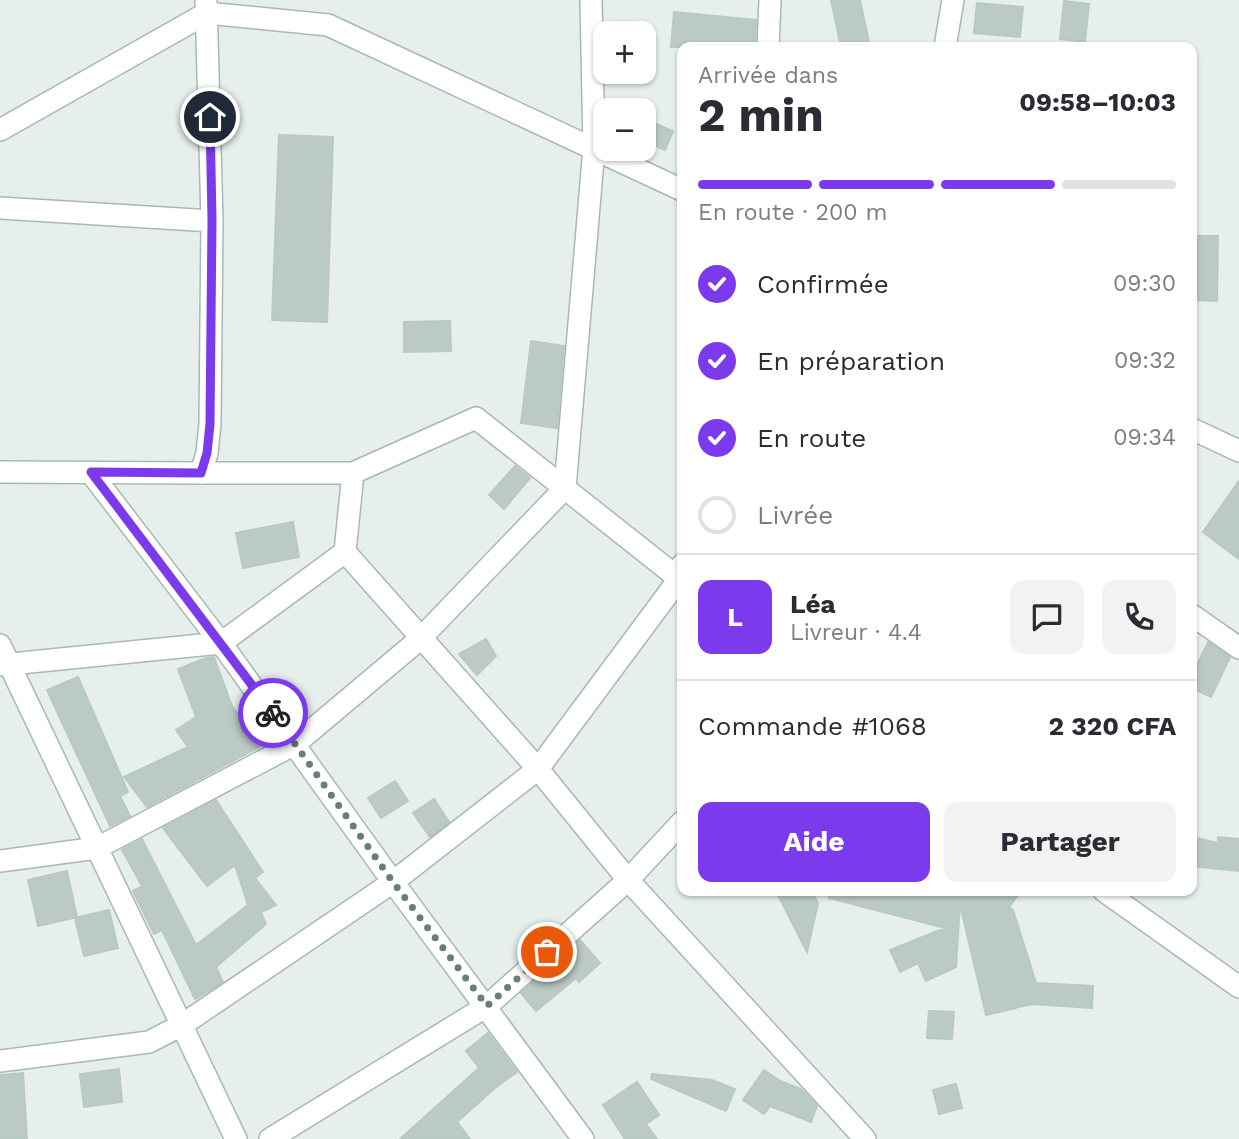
<!DOCTYPE html>
<html lang="fr">
<head>
<meta charset="utf-8">
<style>
	:root { --surface:#fff; --page:#f2f2f3; --text:#2b2b33; --muted:#7c7c81; --line:#e1e1e2; --accent:#7c3aed }
	body { margin:0; font-family:"Work Sans",sans-serif; background:var(--page); color:var(--text); height:100vh; display:flex; flex-direction:column; font-size:26px; white-space:nowrap }
	* { box-sizing:border-box; margin:0 }
	p { font-size:23px; color:var(--muted) }
	.icon { flex:none; width:38px; height:38px; fill:none; stroke:currentColor; stroke-width:2; stroke-linecap:round; stroke-linejoin:round }
	.map { position:relative; flex:1; overflow:hidden }
	.details { position:absolute; left:677px; top:42px; width:520px; height:854px; display:flex; flex-direction:column; background:var(--surface); border-radius:14px; box-shadow:0 2px 5px #0004 }
	.details>* { flex:none }
	.tools { position:absolute; left:593px; top:21px; display:grid; gap:14px }
	.tools a { display:grid; place-items:center; width:63px; height:63px; border-radius:14px; background:var(--surface); box-shadow:0 2px 5px #0004; font-size:35px }
	.pin { position:absolute; display:grid; place-items:center; width:60px; height:60px; color:#fff; margin:-30px; border:4px solid #fff; border-radius:50%; box-shadow:0 2px 7px #0007 }
	.courier { position:absolute; display:grid; place-items:center; width:70px; height:70px; margin:-35px; border:5px solid #7c3aed; border-radius:50%; background:#fff; color:#222; box-shadow:0 2px 9px #0007 }
	.summary em { font-style:normal; font-weight:700 }
	.summary div { display:flex; flex-direction:column-reverse }
	.summary { display:flex; align-items:center; justify-content:space-between; height:119px; padding:0 21px }
	h1 { font-size:46px; font-weight:700; line-height:52px }
	.bar { display:grid; grid-template-columns:repeat(4,1fr); gap:10px 7px; align-content:center; height:84px; padding:0 21px }
	.bar i { height:9px; border-radius:5px; background:var(--line) }
	.bar .current { background:var(--accent) }
	.bar p { grid-column:span 4 }
	.line { display:flex; align-items:center; gap:18px; padding:0 21px; border-top:2px solid var(--line) }
	.line div { flex:1 }
	.round { display:grid; place-items:center; flex:none; width:74px; height:74px; border-radius:14px; background:var(--page) }
	ol { padding:0 21px; list-style:none }
	li { display:flex; align-items:center; gap:21px; height:77px }
	li p { margin-inline-start:auto }
	li .icon { padding:7px; border-radius:50%; background:var(--accent); color:#fff; stroke-width:4 }
	li:last-child { color:var(--muted) }
	li i { width:38px; height:38px; border:4px solid var(--line); border-radius:50% }
	.primary-button { display:flex; gap:14px; margin-top:auto; padding:14px 21px }
	.primary-button a { flex:1; height:80px; border-radius:14px; background:var(--accent); color:#fff; font-size:28px; font-weight:700; line-height:80px; text-align:center }
	.primary-button a+a { background:var(--page); color:var(--text) }
	.map>svg:first-child { display:block }
	.building { fill:#bbcac4; stroke:#b8c9c2; stroke-width:2 }
	.lines { fill:none; stroke-linecap:round; stroke-linejoin:round }
	.street-casing { stroke:#a8b8b2; stroke-width:24 }
	.secondary-casing { stroke:#a4bbb3; stroke-width:24 }
	.street { stroke:#fff; stroke-width:21 }
	.secondary { stroke:#fff; stroke-width:21 }
	.done { stroke:#687f78; stroke-width:7; stroke-dasharray:0 12.6 }
	.route { stroke:#7c3aed; stroke-width:9 }
</style>
</head>
<body>
<div class="map">
<svg width="1239" height="1139" viewBox="0 0 1239 1139">
	<rect width="100%" height="100%" fill="#e6efeb"/>
	<path class="building" d="M 831,0 L 860,0 L 870,47 L 841,47 Z
		M 1064,1 L 1089,4 L 1085,42 L 1060,39 Z
		M 977,3 L 1023,7 L 1020,37 L 974,33 Z
		M 674,12 L 756,20 L 755,47 L 671,47 Z
		M 644,119 L 673,131 L 665,150 L 644,141 Z
		M 279,135 L 333,137 L 327,322 L 272,320 Z
		M 1192,236 L 1218,236 L 1217,301 L 1192,300 Z
		M 450,321 L 451,351 L 404,352 L 404,322 Z
		M 531,341 L 564,346 L 557,428 L 521,423 Z
		M 515,466 L 530,478 L 504,509 L 489,495 Z
		M 1239,481 L 1239,559 L 1203,532 Z
		M 293,522 L 299,557 L 243,568 L 236,533 Z
		M 486,639 L 496,656 L 477,675 L 459,654 Z
		M 1208,642 L 1230,657 L 1211,697 L 1192,688 L 1192,676 Z
		M 214,657 L 232,706 L 261,746 L 147,807 L 124,777 L 188,747 L 176,730 L 196,717 L 178,669 L 206,658 Z
		M 78,677 L 128,792 L 120,796 L 130,816 L 110,826 L 47,690 Z
		M 395,781 L 408,801 L 381,818 L 368,798 Z
		M 434,799 L 449,822 L 430,837 L 413,813 Z
		M 216,800 L 263,872 L 255,878 L 276,905 L 261,912 L 266,924 L 216,967 L 223,982 L 195,999 L 162,930 L 154,934 L 133,891 L 142,886 L 122,850 L 142,839 L 196,945 L 248,905 L 235,865 L 207,886 L 163,828 Z
		M 1192,837 L 1218,843 L 1218,837 L 1239,839 L 1239,871 L 1192,866 Z
		M 67,871 L 77,917 L 38,926 L 28,880 Z
		M 776,891 L 811,891 L 818,903 L 807,952 Z
		M 829,891 L 1021,891 L 1009,907 L 1013,910 L 1036,983 L 1093,986 L 1092,1008 L 1032,1004 L 986,1015 L 960,904 L 956,967 L 926,981 L 918,963 L 900,972 L 890,950 L 945,928 L 829,898 Z
		M 109,910 L 118,948 L 84,956 L 75,918 Z
		M 580,940 L 600,963 L 579,982 L 576,978 L 536,1011 L 521,993 Z
		M 929,1011 L 954,1012 L 952,1039 L 927,1038 Z
		M 488,1033 L 517,1072 L 495,1088 L 457,1122 L 470,1139 L 400,1139 L 479,1068 L 466,1051 Z
		M 119,1069 L 122,1102 L 84,1107 L 80,1074 Z
		M 764,1070 L 780,1081 L 801,1089 L 817,1106 L 811,1122 L 770,1106 L 764,1114 L 743,1100 Z
		M 23,1073 L 27,1139 L 0,1139 L 0,1075 Z
		M 652,1074 L 712,1080 L 735,1089 L 726,1111 L 651,1079 Z
		M 637,1082 L 659,1115 L 646,1124 L 657,1139 L 625,1139 L 603,1105 Z
		M 956,1084 L 962,1108 L 939,1114 L 933,1090 Z"/>
	<g class="lines">
		<g class="street-casing">
			<path id="street" d="M 768,47 L 770,0
				M 945,47 L 953,0
				M 0,130 L 207,13 L 328,25 L 682,190
				M 0,208 L 212,221
				M 1192,429 L 1239,451
				M 91,473 L 221,643 L 393,882 L 583,1139
				M 201,473 L 353,473 L 476,418 L 682,581
				M 353,473 L 345,552 L 538,769 L 628,880 L 865,1139
				M 1192,615 L 1239,648
				M 0,645 L 236,1139
				M 0,665 L 221,643 L 345,552
				M 0,861 L 97,848 L 295,744 L 420,639 L 565,488 L 594,148 L 591,0
				M 1104,891 L 1239,987
				M 0,1061 L 149,1042 L 182,1025 L 393,882 L 538,769 L 679,579 L 682,565
				M 270,1139 L 487,1006 L 628,880 L 682,822"/>
		</g>
		<g class="secondary-casing">
			<path id="secondary" d="M 0,472 L 201,473 L 207,453 L 210,424 L 212,221 L 206,0"/>
		</g>
		<use href="#street" class="street"/>
		<use href="#secondary" class="secondary"/>
	</g>
	<g class="lines">
		<path class="done" d="M 273,713 L 393,882 L 487,1006 L 547,952"/>
		<path class="route" d="M 210,117 L 212,220 L 210,424 L 207,453 L 201,473 L 91,472 L 273,713"/>
	</g>
</svg>
<div class="tools">
<a>+</a>
<a>−</a>
</div>
<div class="pin" style="left:547px;top:952px;background:#ea580c"><svg class="icon" aria-label="bag" viewBox="0 0 24 24"><path d="M5 8h14l-1 12H6zM9 8a3 3 0 0 1 6 0"/></svg></div>
<div class="pin" style="left:210px;top:117px;background:#1f2937"><svg class="icon" aria-label="home" viewBox="0 0 24 24"><path d="M3 11l9-7 9 7M6 9v11h12V9"/></svg></div>
<div class="courier" style="left:273px;top:713px"><svg class="icon" aria-label="bike" viewBox="0 0 24 24"><circle cx="6" cy="16" r="4"/><circle cx="18" cy="16" r="4"/><path d="M6 16l4-8h5l3 8M10 8l3 8H6M13 5h3"/></svg></div>
<section class="details">
<div class="summary"><div><h1>2 min</h1><p>Arrivée dans</p></div><em>09:58–10:03</em></div>
<div class="bar"><i class="current"></i><i class="current"></i><i class="current"></i><i></i><p>En route · 200 m</p></div>
<ol>
<li><svg class="icon" aria-label="check" viewBox="0 0 24 24"><path d="M5 12l5 5 9-10"/></svg>Confirmée<p>09:30</p></li>
<li><svg class="icon" aria-label="check" viewBox="0 0 24 24"><path d="M5 12l5 5 9-10"/></svg>En préparation<p>09:32</p></li>
<li><svg class="icon" aria-label="check" viewBox="0 0 24 24"><path d="M5 12l5 5 9-10"/></svg>En route<p>09:34</p></li>
<li><i></i>Livrée</li>
</ol>
<div class="line" style="height:126px"><b class="round" style="background:var(--accent);color:#fff">L</b><div><b>Léa</b><p>Livreur · 4.4</p></div><a class="round"><svg class="icon" aria-label="chat" viewBox="0 0 24 24"><path d="M4 5h16v11H9l-5 4z"/></svg></a><a class="round"><svg class="icon" aria-label="phone" viewBox="0 0 24 24"><path d="M5 4h4l2 5-3 2q2 4 5 5l2-3 5 2v4C11 20 4 13 5 4z"/></svg></a></div>
<div class="line" style="height:91px"><div>Commande #1068</div><b>2 320 CFA</b></div>
<div class="primary-button"><a>Aide</a><a>Partager</a></div>
</section>
</div>
</body>
</html>
